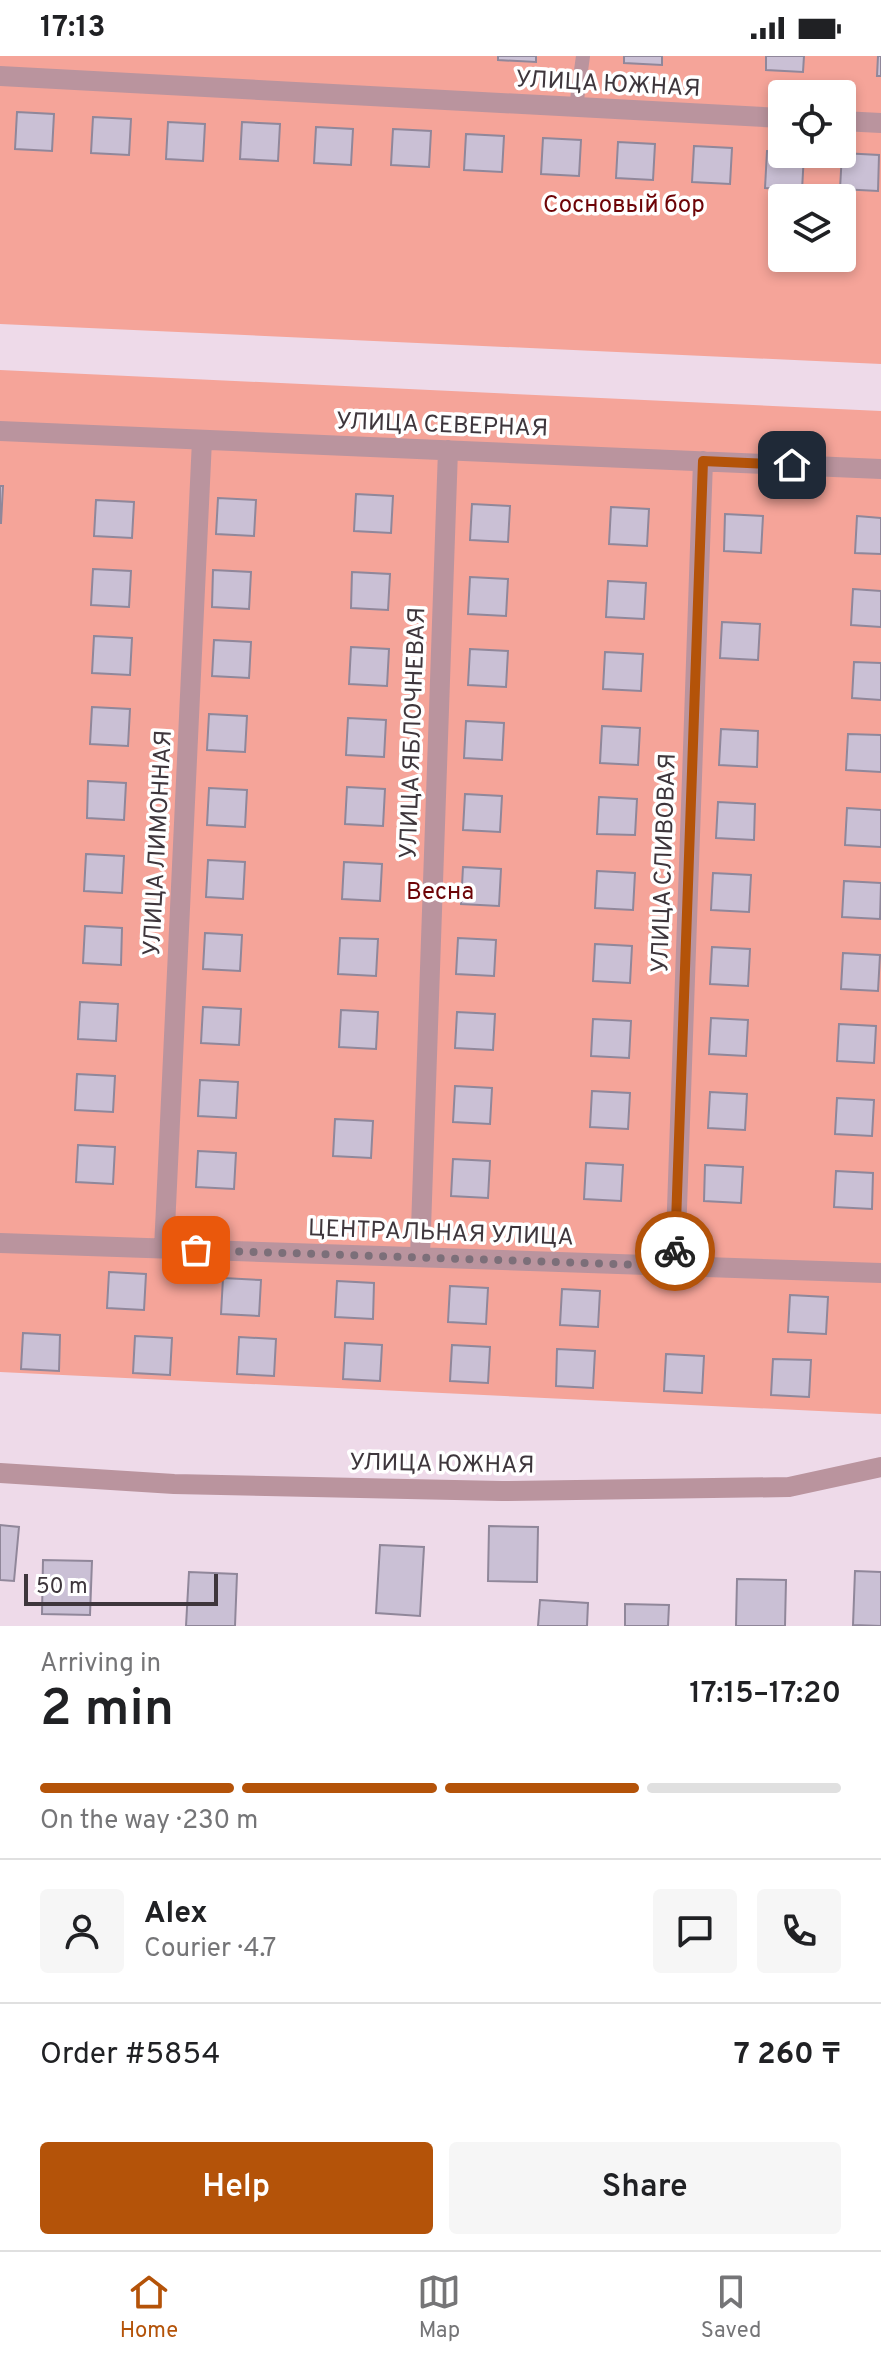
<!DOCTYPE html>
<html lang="en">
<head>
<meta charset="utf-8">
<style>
	:root { --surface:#fff; --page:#f6f6f6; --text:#202124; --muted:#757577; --line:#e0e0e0; --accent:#b45309 }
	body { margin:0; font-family:Overpass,sans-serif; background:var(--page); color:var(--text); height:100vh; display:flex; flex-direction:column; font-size:30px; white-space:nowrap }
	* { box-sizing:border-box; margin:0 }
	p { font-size:26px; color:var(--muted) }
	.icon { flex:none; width:44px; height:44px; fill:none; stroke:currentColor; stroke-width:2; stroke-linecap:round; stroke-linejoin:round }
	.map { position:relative; height:1570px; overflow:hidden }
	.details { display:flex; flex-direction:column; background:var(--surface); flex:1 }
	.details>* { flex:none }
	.fabs { position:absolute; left:768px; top:24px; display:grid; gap:16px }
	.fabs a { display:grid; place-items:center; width:88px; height:88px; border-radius:8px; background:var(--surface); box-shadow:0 4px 12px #0003; font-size:40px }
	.scale { position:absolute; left:24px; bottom:20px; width:194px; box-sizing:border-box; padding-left:8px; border:4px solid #3e363c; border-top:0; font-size:22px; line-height:28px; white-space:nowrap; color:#3e363c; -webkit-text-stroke:6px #fff; paint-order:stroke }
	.pin { position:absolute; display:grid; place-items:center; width:68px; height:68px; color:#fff; margin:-34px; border-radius:16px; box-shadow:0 4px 12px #0006 }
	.courier { position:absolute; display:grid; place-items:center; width:80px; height:80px; margin:-40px; border:6px solid #b45309; border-radius:50%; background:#fff; color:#222; box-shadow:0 2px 10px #0007 }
	.head em { font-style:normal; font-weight:600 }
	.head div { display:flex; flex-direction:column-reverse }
	.head { display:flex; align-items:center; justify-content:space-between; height:136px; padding:0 40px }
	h1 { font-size:52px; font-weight:600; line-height:60px }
	.bar { display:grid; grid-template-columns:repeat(4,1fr); gap:12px 8px; align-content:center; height:96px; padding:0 40px }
	.bar i { height:10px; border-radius:6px; background:var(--line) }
	.bar .current { background:var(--accent) }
	.bar p { grid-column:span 4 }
	.line { display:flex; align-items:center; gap:20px; padding:0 40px; border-top:2px solid var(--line) }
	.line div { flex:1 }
	.round { display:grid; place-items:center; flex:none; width:84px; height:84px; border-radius:8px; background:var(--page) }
	.action { display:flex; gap:16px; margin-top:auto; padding:16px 40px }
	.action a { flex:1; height:92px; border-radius:8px; background:var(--accent); color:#fff; font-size:32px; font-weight:600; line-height:92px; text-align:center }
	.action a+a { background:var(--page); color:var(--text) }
	.status { display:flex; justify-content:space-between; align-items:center; height:56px; padding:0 40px; background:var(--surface); direction:ltr }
	.status svg { height:22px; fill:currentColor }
	.menu { display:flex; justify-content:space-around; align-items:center; height:112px; border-top:2px solid var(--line); background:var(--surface); font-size:22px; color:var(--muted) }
	.menu a { display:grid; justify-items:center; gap:4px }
	.menu .current { color:var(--accent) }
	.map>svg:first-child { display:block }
	.green { fill:#f5a499; fill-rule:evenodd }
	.building { fill:#cac0d5; stroke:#90879a; stroke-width:2 }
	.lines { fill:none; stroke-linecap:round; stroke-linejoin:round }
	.lane { stroke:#ba949e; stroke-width:14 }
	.street { stroke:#ba949e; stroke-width:20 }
	.done { stroke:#7c6f79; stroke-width:8; stroke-dasharray:0 14.4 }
	.route { stroke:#b45309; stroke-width:10 }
	.labels { text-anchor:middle; stroke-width:7; stroke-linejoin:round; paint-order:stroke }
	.street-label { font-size:24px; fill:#3e363c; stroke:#fff }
	.park-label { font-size:24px; fill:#6d0407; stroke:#fff }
</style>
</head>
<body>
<div class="status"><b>17:13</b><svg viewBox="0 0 49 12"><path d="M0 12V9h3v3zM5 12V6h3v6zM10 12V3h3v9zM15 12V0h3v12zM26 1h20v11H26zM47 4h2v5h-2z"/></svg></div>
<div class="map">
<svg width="881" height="1570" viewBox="0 0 881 1570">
	<rect width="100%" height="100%" fill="#eedae9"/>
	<path class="green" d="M 0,0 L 881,0 L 881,308 L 0,268 ZM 782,38 L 842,38 L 842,98 L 782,98 ZM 782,142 L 842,142 L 842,202 L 782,202 Z
		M 0,314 L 881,355 L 881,1358 L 0,1316 Z"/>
	<path class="building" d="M 498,0 L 536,0 L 536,6 L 498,4 Z
		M 624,0 L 662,0 L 662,9 L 624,7 Z
		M 766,0 L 804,0 L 803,16 L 766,14 Z
		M 878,0 L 881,0 L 881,20 L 877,20 Z
		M 17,56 L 54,58 L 52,95 L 15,93 Z
		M 93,61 L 131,63 L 129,99 L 91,97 Z
		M 168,66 L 205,68 L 203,105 L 166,103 Z
		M 242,66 L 280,68 L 278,105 L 240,103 Z
		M 316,71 L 353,73 L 351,109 L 314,107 Z
		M 393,73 L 431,75 L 429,111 L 391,109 Z
		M 466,78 L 504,80 L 502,116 L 464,114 Z
		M 543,82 L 581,84 L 579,120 L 541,118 Z
		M 618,86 L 655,88 L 653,124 L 616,122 Z
		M 694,90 L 732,92 L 730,128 L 692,126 Z
		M 767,95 L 804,98 L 802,134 L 765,132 Z
		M 842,97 L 879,99 L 878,135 L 840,133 Z
		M 0,430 L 3,430 L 1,467 L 0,467 Z
		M 356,438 L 393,440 L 391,477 L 354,475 Z
		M 218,442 L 256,444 L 254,480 L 216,478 Z
		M 96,444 L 134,446 L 132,482 L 94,480 Z
		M 472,448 L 510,450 L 508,486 L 470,484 Z
		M 611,451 L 649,453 L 647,490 L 609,488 Z
		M 725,458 L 763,460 L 761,497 L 724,495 Z
		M 857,460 L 881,462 L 881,498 L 855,497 Z
		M 93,513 L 131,515 L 129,551 L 91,549 Z
		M 213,514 L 251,516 L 249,553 L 212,551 Z
		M 352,516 L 390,518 L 388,554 L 351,552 Z
		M 470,521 L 508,523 L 506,560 L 468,558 Z
		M 608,525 L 646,527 L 644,563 L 606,561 Z
		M 853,533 L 881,535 L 881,571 L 851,569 Z
		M 722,566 L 760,568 L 758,604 L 720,602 Z
		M 94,580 L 132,582 L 130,619 L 92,617 Z
		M 214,584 L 251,586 L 249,622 L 212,620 Z
		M 351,591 L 389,593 L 387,630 L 349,628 Z
		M 470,593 L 508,595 L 506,631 L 468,629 Z
		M 605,596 L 643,598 L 641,635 L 603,633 Z
		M 854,606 L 881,607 L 881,644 L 852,642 Z
		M 92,651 L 130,653 L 128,690 L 90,688 Z
		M 209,658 L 247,660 L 245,696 L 207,694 Z
		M 348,662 L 386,664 L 384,701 L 346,699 Z
		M 466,665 L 504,667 L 502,704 L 464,702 Z
		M 602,670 L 640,672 L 638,709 L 600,707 Z
		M 721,673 L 758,675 L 757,711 L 719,709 Z
		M 848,678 L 881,679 L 881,716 L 846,714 Z
		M 88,725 L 126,727 L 124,764 L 87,762 Z
		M 347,731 L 385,733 L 383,770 L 345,768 Z
		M 209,732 L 247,734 L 245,771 L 207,769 Z
		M 465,738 L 502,740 L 500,776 L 463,774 Z
		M 599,741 L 637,743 L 635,779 L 597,778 Z
		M 718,746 L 755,748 L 754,784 L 716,782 Z
		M 847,752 L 881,754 L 881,791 L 845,789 Z
		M 86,798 L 124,800 L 122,837 L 84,835 Z
		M 208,804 L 245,806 L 243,843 L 206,841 Z
		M 344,806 L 382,808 L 380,845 L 342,843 Z
		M 463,811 L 501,813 L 499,850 L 461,848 Z
		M 597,815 L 635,817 L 633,854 L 595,852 Z
		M 713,817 L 751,819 L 749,856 L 711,854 Z
		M 844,825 L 881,827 L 880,863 L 842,861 Z
		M 85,870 L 122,872 L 121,909 L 83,907 Z
		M 205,877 L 242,879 L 240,915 L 203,913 Z
		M 340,882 L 378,883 L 376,920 L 338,918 Z
		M 458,882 L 496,884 L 494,920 L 456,918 Z
		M 595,888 L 632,890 L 630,927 L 593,925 Z
		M 712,891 L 750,893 L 748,930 L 710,928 Z
		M 843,897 L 880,899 L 878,935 L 841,933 Z
		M 80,946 L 118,948 L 116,985 L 78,983 Z
		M 203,951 L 241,953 L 239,989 L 201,987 Z
		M 341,954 L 378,956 L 376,993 L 339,991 Z
		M 457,956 L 495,958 L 493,994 L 455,992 Z
		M 711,962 L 748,964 L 746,1000 L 709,998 Z
		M 593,963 L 631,965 L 629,1002 L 591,1000 Z
		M 839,968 L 876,970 L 874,1007 L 837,1005 Z
		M 77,1018 L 115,1020 L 113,1056 L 75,1054 Z
		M 200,1024 L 238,1026 L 236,1062 L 198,1060 Z
		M 455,1030 L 492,1032 L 490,1068 L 453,1066 Z
		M 592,1035 L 630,1037 L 628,1073 L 590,1071 Z
		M 710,1036 L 747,1038 L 745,1074 L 708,1072 Z
		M 837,1042 L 874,1044 L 872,1080 L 835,1078 Z
		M 335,1063 L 373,1065 L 371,1102 L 333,1100 Z
		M 78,1089 L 115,1091 L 113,1128 L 76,1126 Z
		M 198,1095 L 236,1097 L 234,1133 L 196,1131 Z
		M 453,1103 L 490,1105 L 488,1142 L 451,1140 Z
		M 586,1107 L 623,1109 L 621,1145 L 584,1143 Z
		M 705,1109 L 743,1111 L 741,1147 L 704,1145 Z
		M 836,1115 L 873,1117 L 872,1153 L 834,1151 Z
		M 109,1216 L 146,1218 L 144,1254 L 107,1252 Z
		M 223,1222 L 261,1224 L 259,1260 L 221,1258 Z
		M 337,1225 L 374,1227 L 373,1263 L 335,1261 Z
		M 450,1230 L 488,1232 L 486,1268 L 448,1266 Z
		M 562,1233 L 600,1235 L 598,1271 L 560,1269 Z
		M 790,1239 L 828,1241 L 826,1278 L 788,1276 Z
		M 23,1277 L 60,1279 L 59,1315 L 21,1313 Z
		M 135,1280 L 172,1282 L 170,1319 L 133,1317 Z
		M 239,1281 L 276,1283 L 274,1320 L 237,1318 Z
		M 345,1287 L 382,1289 L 380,1325 L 343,1323 Z
		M 452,1289 L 490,1291 L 488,1327 L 450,1325 Z
		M 557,1293 L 595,1295 L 593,1332 L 556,1330 Z
		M 666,1298 L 704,1300 L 702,1337 L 664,1335 Z
		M 773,1303 L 811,1304 L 809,1341 L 771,1339 Z
		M 0,1469 L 19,1471 L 14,1525 L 0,1524 Z
		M 489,1470 L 538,1471 L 537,1526 L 488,1525 Z
		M 380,1489 L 424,1491 L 420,1560 L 376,1557 Z
		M 43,1504 L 92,1505 L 90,1559 L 42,1558 Z
		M 855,1515 L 881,1516 L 881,1570 L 853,1569 Z
		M 189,1516 L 237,1518 L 235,1570 L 186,1570 Z
		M 737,1523 L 786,1524 L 785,1570 L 736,1570 Z
		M 540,1544 L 588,1547 L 587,1570 L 538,1570 Z
		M 625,1548 L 669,1549 L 668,1570 L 625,1570 Z"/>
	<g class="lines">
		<path class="lane" d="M 576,51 L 583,0"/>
		<path class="street" d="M 0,20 L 782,62
			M 842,65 L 881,67
			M 0,375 L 881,413
			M 0,1187 L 881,1217
			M 164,1193 L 202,384
			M 420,1201 L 448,394
			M 675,1210 L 703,405
			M 0,1417 L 174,1428 L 502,1435 L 789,1431 L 881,1411"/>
	</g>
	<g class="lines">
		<path class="done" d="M 196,1194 L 675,1210 L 675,1195"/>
		<path class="route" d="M 675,1195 L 703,405 L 792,409"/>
	</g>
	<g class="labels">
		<g class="street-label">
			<text transform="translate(608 27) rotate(3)" y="8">УЛИЦА ЮЖНАЯ</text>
			<text transform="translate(442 368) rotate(2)" y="8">УЛИЦА СЕВЕРНАЯ</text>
			<text transform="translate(412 677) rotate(-88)" y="8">УЛИЦА ЯБЛОЧНЕВАЯ</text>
			<text transform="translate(157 787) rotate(-87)" y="8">УЛИЦА ЛИМОННАЯ</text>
			<text transform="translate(663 807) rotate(-88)" y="8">УЛИЦА СЛИВОВАЯ</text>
			<text transform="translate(441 1176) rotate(2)" y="8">ЦЕНТРАЛЬНАЯ УЛИЦА</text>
			<text transform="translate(442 1407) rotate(1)" y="8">УЛИЦА ЮЖНАЯ</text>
		</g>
		<g class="park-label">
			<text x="624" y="156">Сосновый бор</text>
			<text x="440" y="843">Весна</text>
		</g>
	</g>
</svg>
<div class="fabs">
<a><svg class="icon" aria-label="locate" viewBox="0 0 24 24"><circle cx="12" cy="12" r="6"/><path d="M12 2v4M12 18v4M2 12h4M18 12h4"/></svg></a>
<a><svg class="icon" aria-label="layers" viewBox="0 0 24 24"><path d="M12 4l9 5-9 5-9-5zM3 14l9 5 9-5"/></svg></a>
</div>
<div class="scale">50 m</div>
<div class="pin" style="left:196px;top:1194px;background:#ea580c"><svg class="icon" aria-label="bag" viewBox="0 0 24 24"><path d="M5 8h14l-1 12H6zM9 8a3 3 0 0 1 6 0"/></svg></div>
<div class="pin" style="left:792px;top:409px;background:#1f2937"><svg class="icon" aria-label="home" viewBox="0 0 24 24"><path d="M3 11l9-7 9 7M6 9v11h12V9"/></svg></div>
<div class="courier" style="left:675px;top:1195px"><svg class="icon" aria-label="bike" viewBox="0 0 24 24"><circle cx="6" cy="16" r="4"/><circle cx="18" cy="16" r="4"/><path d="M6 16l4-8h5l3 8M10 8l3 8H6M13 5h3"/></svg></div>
</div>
<section class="details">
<div class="head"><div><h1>2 min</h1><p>Arriving in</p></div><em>17:15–17:20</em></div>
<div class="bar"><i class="current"></i><i class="current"></i><i class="current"></i><i></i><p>On the way · 230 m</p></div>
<div class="line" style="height:144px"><a class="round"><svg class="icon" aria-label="person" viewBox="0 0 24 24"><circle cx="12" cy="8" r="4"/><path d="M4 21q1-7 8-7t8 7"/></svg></a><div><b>Alex</b><p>Courier · 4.7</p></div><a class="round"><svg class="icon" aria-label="chat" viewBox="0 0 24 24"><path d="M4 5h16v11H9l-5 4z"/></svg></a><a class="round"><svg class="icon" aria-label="phone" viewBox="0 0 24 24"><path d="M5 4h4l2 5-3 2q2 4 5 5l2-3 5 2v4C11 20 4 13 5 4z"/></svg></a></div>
<div class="line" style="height:104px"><div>Order #5854</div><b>7 260 ₸</b></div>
<div class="action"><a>Help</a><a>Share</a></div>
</section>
<nav class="menu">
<a class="current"><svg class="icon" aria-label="home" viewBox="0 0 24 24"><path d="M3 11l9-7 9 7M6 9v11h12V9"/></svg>Home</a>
<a><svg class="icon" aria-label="map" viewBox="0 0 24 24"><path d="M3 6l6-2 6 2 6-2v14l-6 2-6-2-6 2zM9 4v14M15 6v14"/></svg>Map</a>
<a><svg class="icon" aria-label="saved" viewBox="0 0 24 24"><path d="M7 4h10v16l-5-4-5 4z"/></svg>Saved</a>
</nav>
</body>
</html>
